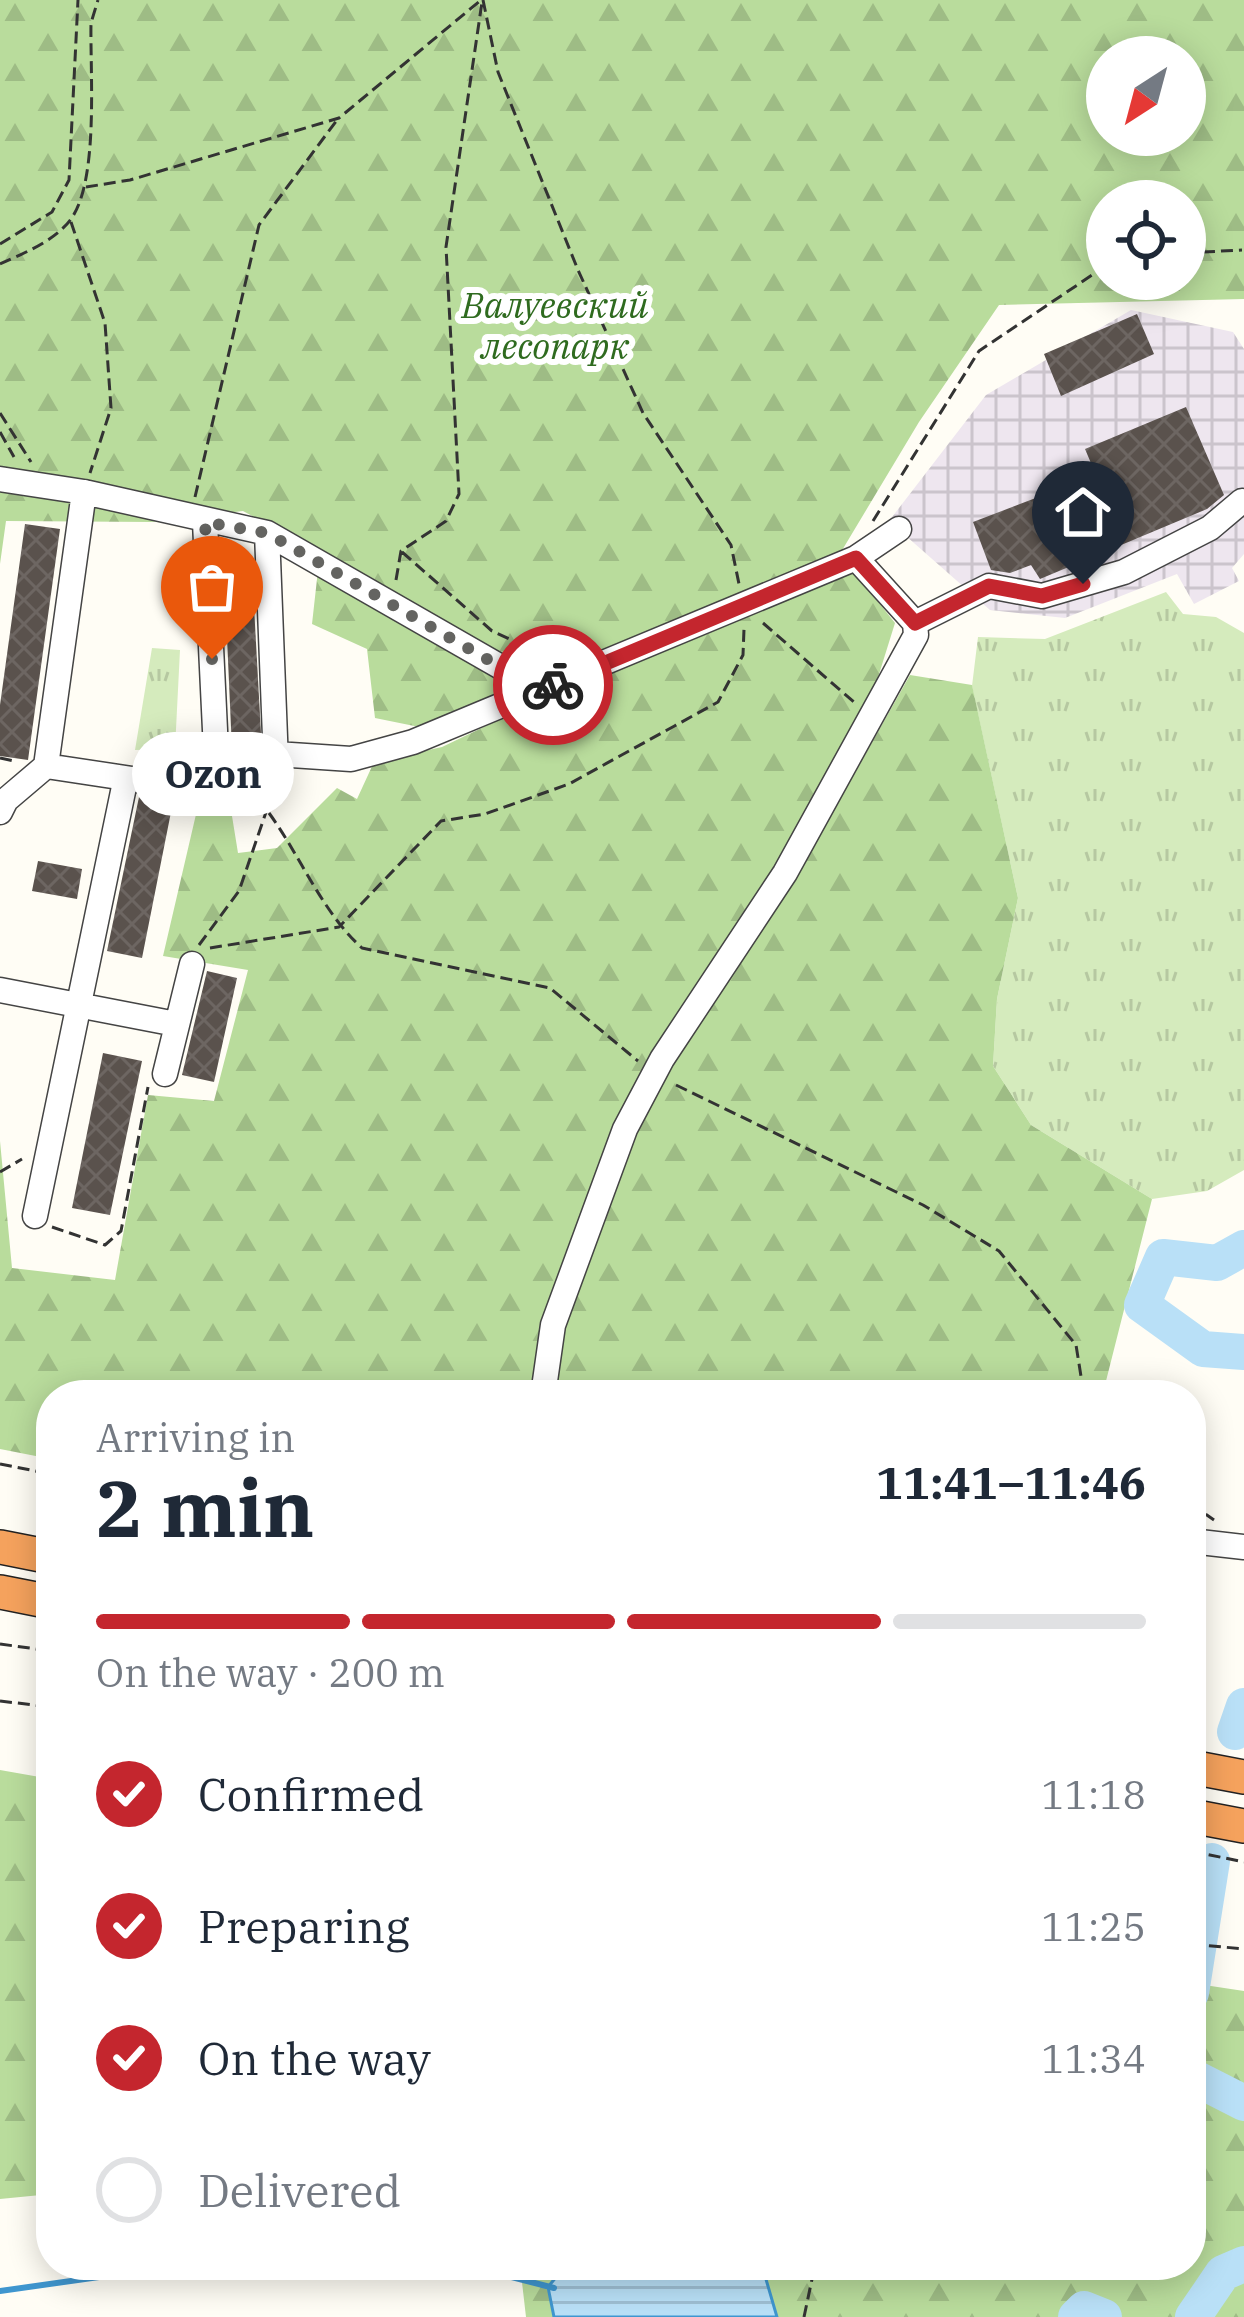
<!DOCTYPE html>
<html lang="en">
<head>
<meta charset="utf-8">
<style>
	:root { --surface:#fff; --page:#f2f2f3; --text:#1f2937; --muted:#747a83; --line:#e0e1e3; --accent:#c4262e }
	body { margin:0; font-family:"IBM Plex Serif",serif; background:var(--page); color:var(--text); height:100vh; display:flex; flex-direction:column; font-size:45px; white-space:nowrap }
	* { box-sizing:border-box; margin:0 }
	p { font-size:39px; color:var(--muted) }
	.icon { flex:none; width:66px; height:66px; fill:none; stroke:currentColor; stroke-width:2; stroke-linecap:round; stroke-linejoin:round }
	.map { position:relative; flex:1; overflow:hidden }
	.panel { position:absolute; left:36px; top:1380px; width:1170px; height:900px; display:flex; flex-direction:column; background:var(--surface); border-radius:48px; box-shadow:0 6px 30px #0003 }
	.panel>* { flex:none }
	.needle { width:78px; rotate:216deg }
	.buttons { position:absolute; left:1086px; top:36px; display:grid; gap:24px }
	.buttons a { display:grid; place-items:center; width:120px; height:120px; border-radius:50%; background:var(--surface); box-shadow:0 6px 30px #0003; font-size:60px }
	.pin { position:absolute; display:grid; place-items:center; width:102px; height:102px; color:#fff; margin:-123px -51px; border-radius:50% 50% 50% 0; rotate:-45deg; box-shadow:0 0 12px #0007 }
	.pin .icon { rotate:45deg }
	.courier { position:absolute; display:grid; place-items:center; width:120px; height:120px; margin:-60px; border:9px solid #c4262e; border-radius:50%; background:#fff; color:#222; box-shadow:0 3px 15px #0007 }
	.bubble { position:absolute; height:84px; border-radius:42px; background:var(--surface); box-shadow:0 6px 30px #0003; font-size:39px; font-weight:800; line-height:84px; text-align:center }
	.summary em { font-style:normal; font-weight:800 }
	.summary div { display:flex; flex-direction:column-reverse }
	.summary { display:flex; align-items:center; justify-content:space-between; height:204px; padding:0 60px }
	h1 { font-size:78px; font-weight:800; line-height:90px }
	.bar { display:grid; grid-template-columns:repeat(4,1fr); gap:18px 12px; align-content:center; height:144px; padding:0 60px }
	.bar i { height:15px; border-radius:9px; background:var(--line) }
	.bar .current { background:var(--accent) }
	.bar p { grid-column:span 4 }
	ol { padding:0 60px; list-style:none }
	li { display:flex; align-items:center; gap:36px; height:132px }
	li p { margin-inline-start:auto }
	li .icon { padding:12px; border-radius:50%; background:var(--accent); color:#fff; stroke-width:4 }
	li:last-child { color:var(--muted) }
	li i { width:66px; height:66px; border:6px solid var(--line); border-radius:50% }
	.map>svg:first-child { display:block }
	.industrial { fill:url(#industrial-grid) }
	.grass { fill:url(#grass-tufts) }
	.forest { fill:url(#forest-firs); fill-rule:evenodd }
	.water { fill:url(#water-rules); stroke:#3f96cf; stroke-width:3 }
	.lines { fill:none; stroke-linecap:round; stroke-linejoin:round }
	.stream { stroke:#3f96cf; stroke-width:6 }
	.river { stroke:#b9e0f7; stroke-width:36 }
	.building { fill:url(#building-cross-hatch) }
	.minor-casing { stroke:#444; stroke-width:27 }
	.highway-casing { stroke:#222; stroke-width:36 }
	.path { stroke:#333; stroke-width:3; stroke-dasharray:12 6; stroke-linecap:butt }
	.minor { stroke:#fff; stroke-width:24 }
	.highway { stroke:#f5a25d; stroke-width:33 }
	.done { stroke:#646461; stroke-width:12; stroke-dasharray:0 21.6 }
	.route { stroke:#c4262e; stroke-width:15 }
	.labels { text-anchor:middle; stroke-width:12; stroke-linejoin:round; paint-order:stroke }
	.park-label { font-size:36px; font-style:italic; fill:#2f6b1f; stroke:#fff }
</style>
</head>
<body>
<div class="map">
<svg width="1244" height="2317" viewBox="0 0 1244 2317">
	<defs>
		<pattern id="industrial-grid" width="8" height="8" patternUnits="userSpaceOnUse" patternTransform="scale(3)"><rect width="8" height="8" fill="#eee6ef"/><path d="M0 4h8M4 0v8" fill="none" stroke="#cbc4cc"/></pattern>
		<pattern id="grass-tufts" width="24" height="20" patternUnits="userSpaceOnUse" patternTransform="scale(3)"><rect width="24" height="20" fill="#d5ebbd"/><path d="M3 7l-1-3M5 7V3M7 7l1-3M15 17l-1-3M17 17v-4M19 17l1-3" fill="none" stroke="#b6c8a1"/></pattern>
		<pattern id="forest-firs" width="22" height="20" patternUnits="userSpaceOnUse" patternTransform="scale(3)"><rect width="22" height="20" fill="#b9dc9c"/><path d="M5 1l3.5 6h-7zM16 11l3.5 6h-7z" fill="#9ebc85"/></pattern>
		<pattern id="water-rules" width="6" height="5" patternUnits="userSpaceOnUse" patternTransform="scale(3)"><rect width="6" height="5" fill="#b9e0f7"/><path d="M0 2.5h6" fill="none" stroke="#9ebfd3"/></pattern>
		<pattern id="building-cross-hatch" width="8" height="8" patternUnits="userSpaceOnUse" patternTransform="scale(3)"><rect width="8" height="8" fill="#5a524d"/><path d="M0 0l8 8M0 8l8-8" fill="none" stroke="#6d6662"/></pattern>
	</defs>
	<rect width="100%" height="100%" fill="#fffdf5"/>
	<path class="industrial" d="M 1131,310 L 1233,332 L 1244,349 L 1244,554 L 1232,568 L 1239,581 L 1194,604 L 1177,574 L 1065,618 L 990,610 L 889,521 L 986,395 Z"/>
	<path class="grass" d="M 1166,592 L 1183,614 L 1216,617 L 1244,633 L 1244,1170 L 1207,1191 L 1152,1199 L 1031,1125 L 993,1066 L 997,999 L 1018,898 L 972,686 L 978,637 L 1045,639 Z
		M 152,648 L 180,650 L 175,749 L 135,750 Z"/>
	<path class="forest" d="M 0,0 L 1244,0 L 1244,299 L 999,305 L 919,422 L 835,562 L 439,731 L 375,718 L 367,649 L 312,624 L 320,552 L 243,511 L 152,522 L 6,521 L 0,564 ZM 1107,57 L 1185,57 L 1185,135 L 1107,135 ZM 1107,201 L 1185,201 L 1185,279 L 1107,279 Z
		M 853,570 L 895,623 L 870,703 L 770,886 L 661,1051 L 541,1395 L 51,1395 L 51,1459 L 0,1449 L 0,1141 L 12,1268 L 115,1280 L 148,1095 L 214,1101 L 248,970 L 163,956 L 197,810 L 232,816 L 238,853 L 277,848 L 337,788 L 357,799 L 374,762 L 442,747 L 586,678 Z
		M 910,675 L 972,685 L 1018,898 L 997,999 L 993,1066 L 1031,1125 L 1152,1199 L 1106,1381 L 1121,1395 L 554,1395 L 561,1322 L 628,1137 L 675,1053 L 800,870 Z
		M 0,1770 L 51,1779 L 51,2194 L 0,2199 Z
		M 1191,1983 L 1244,1991 L 1244,2317 L 526,2317 L 520,2265 L 1191,2265 Z"/>
	<path class="water" d="M 566,2265 L 763,2269 L 777,2317 L 554,2317 L 548,2287 Z"/>
	<g class="lines">
		<path class="stream" d="M 465,2265 L 554,2288
			M 0,2291 L 184,2265 L 399,2265"/>
		<path class="river" d="M 1244,1248 L 1217,1263 L 1163,1257 L 1142,1305 L 1203,1349 L 1244,1352
			M 1235,1732 L 1244,1706
			M 1191,1993 L 1212,1861
			M 1191,2076 L 1244,2103
			M 1076,2317 L 1084,2309 L 1104,2317
			M 1193,2317 L 1223,2273 L 1244,2264"/>
	</g>
	<path class="building" d="M 1137,314 L 1154,354 L 1061,396 L 1044,354 Z
		M 1186,407 L 1224,495 L 1207,509 L 1040,579 L 1031,565 L 1010,573 L 991,570 L 973,522 L 1096,475 L 1085,449 Z
		M 25,524 L 60,529 L 28,760 L 0,756 L 0,705 Z
		M 224,570 L 252,570 L 264,788 L 229,788 L 232,750 Z
		M 139,797 L 173,802 L 142,958 L 107,951 Z
		M 38,861 L 82,869 L 77,899 L 32,891 Z
		M 207,971 L 237,978 L 214,1082 L 182,1075 Z
		M 103,1053 L 142,1061 L 110,1215 L 72,1208 Z"/>
	<g class="lines">
		<g class="minor-casing">
			<path id="minor" d="M 0,479 L 84,492 L 267,533 L 541,690
				M 205,522 L 216,751
				M 267,533 L 276,763
				M 856,558 L 915,623
				M 915,623 L 989,586 L 1042,596 L 1124,572 L 1210,528 L 1242,501
				M 276,754 L 351,759 L 413,742 L 856,558 L 899,529
				M 46,766 L 178,786
				M 0,812 L 6,800 L 46,766 L 84,492
				M 0,990 L 176,1024
				M 165,1074 L 192,964
				M 35,1216 L 125,782
				M 543,1395 L 553,1325 L 625,1129 L 662,1059 L 785,873 L 916,635 L 915,623
				M 1191,1541 L 1244,1547"/>
		</g>
		<g class="highway-casing">
			<path id="highway" d="M 0,1547 L 51,1557
				M 0,1592 L 51,1602
				M 1191,1767 L 1244,1777
				M 1191,1816 L 1244,1826"/>
		</g>
		<path class="path" d="M 483,0 L 498,72 L 578,270 L 643,413 L 731,545 L 739,584
			M 86,187 L 130,180 L 339,118 L 481,0
			M 71,222 L 105,323 L 111,408 L 90,473
			M 0,244 L 52,212 L 69,180 L 78,0
			M 1185,253 L 1242,250
			M 0,264 C 24,253 55,241 71,219 C 99,180 90,73 91,23 L 98,0
			M 0,413 L 31,462
			M 0,432 L 14,457
			M 195,497 L 259,225 L 337,120
			M 873,521 L 979,351 L 1107,265
			M 402,552 L 492,631 L 554,659
			M 396,580 L 401,551 L 446,521 L 459,494 L 446,247 L 482,2
			M 763,623 L 855,703
			M 0,758 L 14,761
			M 269,813 C 301,857 322,912 362,948 L 550,988 L 638,1061
			M 199,945 L 239,891 L 276,783
			M 210,948 L 339,927 L 441,821 L 485,814 L 569,784 L 718,702 L 743,655 L 744,629
			M 676,1085 L 923,1205 L 999,1251 L 1076,1345 L 1084,1395
			M 0,1172 L 22,1159
			M 52,1227 L 105,1245 L 121,1231 L 148,1087
			M 0,1464 L 51,1474
			M 1191,1504 L 1214,1520
			M 0,1644 L 51,1651
			M 0,1701 L 51,1707
			M 1191,1851 L 1244,1862
			M 1191,1944 L 1244,1949
			M 804,2317 L 815,2265"/>
		<use href="#minor" class="minor"/>
		<use href="#highway" class="highway"/>
	</g>
	<g class="lines">
		<path class="done" d="M 212,659 L 205,522 L 267,533 L 541,690 L 553,685"/>
		<path class="route" d="M 553,685 L 856,558 L 915,623 L 989,586 L 1042,596 L 1083,584"/>
	</g>
	<g class="labels">
		<g class="park-label">
			<text x="555" y="318">Валуевский<tspan x="555" dy="41">лесопарк</tspan></text>
		</g>
	</g>
</svg>
<div class="buttons">
<a><svg class="needle" viewBox="-14 -14 28 28"><path d="M0-13l5 13h-10z" fill="#e53935"/><path d="M0 13l5-13h-10z" fill="#747a83"/></svg></a>
<a><svg class="icon" aria-label="locate" viewBox="0 0 24 24"><circle cx="12" cy="12" r="6"/><path d="M12 2v4M12 18v4M2 12h4M18 12h4"/></svg></a>
</div>
<div class="pin" style="left:212px;top:659px;background:#ea580c"><svg class="icon" aria-label="bag" viewBox="0 0 24 24"><path d="M5 8h14l-1 12H6zM9 8a3 3 0 0 1 6 0"/></svg></div>
<div class="pin" style="left:1083px;top:584px;background:#1f2937"><svg class="icon" aria-label="home" viewBox="0 0 24 24"><path d="M3 11l9-7 9 7M6 9v11h12V9"/></svg></div>
<div class="courier" style="left:553px;top:685px"><svg class="icon" aria-label="bike" viewBox="0 0 24 24"><circle cx="6" cy="16" r="4"/><circle cx="18" cy="16" r="4"/><path d="M6 16l4-8h5l3 8M10 8l3 8H6M13 5h3"/></svg></div>
<div class="bubble" style="left:132px;top:732px;width:162px">Ozon</div>
<section class="panel">
<div class="summary"><div><h1>2 min</h1><p>Arriving in</p></div><em>11:41–11:46</em></div>
<div class="bar"><i class="current"></i><i class="current"></i><i class="current"></i><i></i><p>On the way · 200 m</p></div>
<ol>
<li><svg class="icon" aria-label="check" viewBox="0 0 24 24"><path d="M5 12l5 5 9-10"/></svg>Confirmed<p>11:18</p></li>
<li><svg class="icon" aria-label="check" viewBox="0 0 24 24"><path d="M5 12l5 5 9-10"/></svg>Preparing<p>11:25</p></li>
<li><svg class="icon" aria-label="check" viewBox="0 0 24 24"><path d="M5 12l5 5 9-10"/></svg>On the way<p>11:34</p></li>
<li><i></i>Delivered</li>
</ol>
</section>
</div>
</body>
</html>
